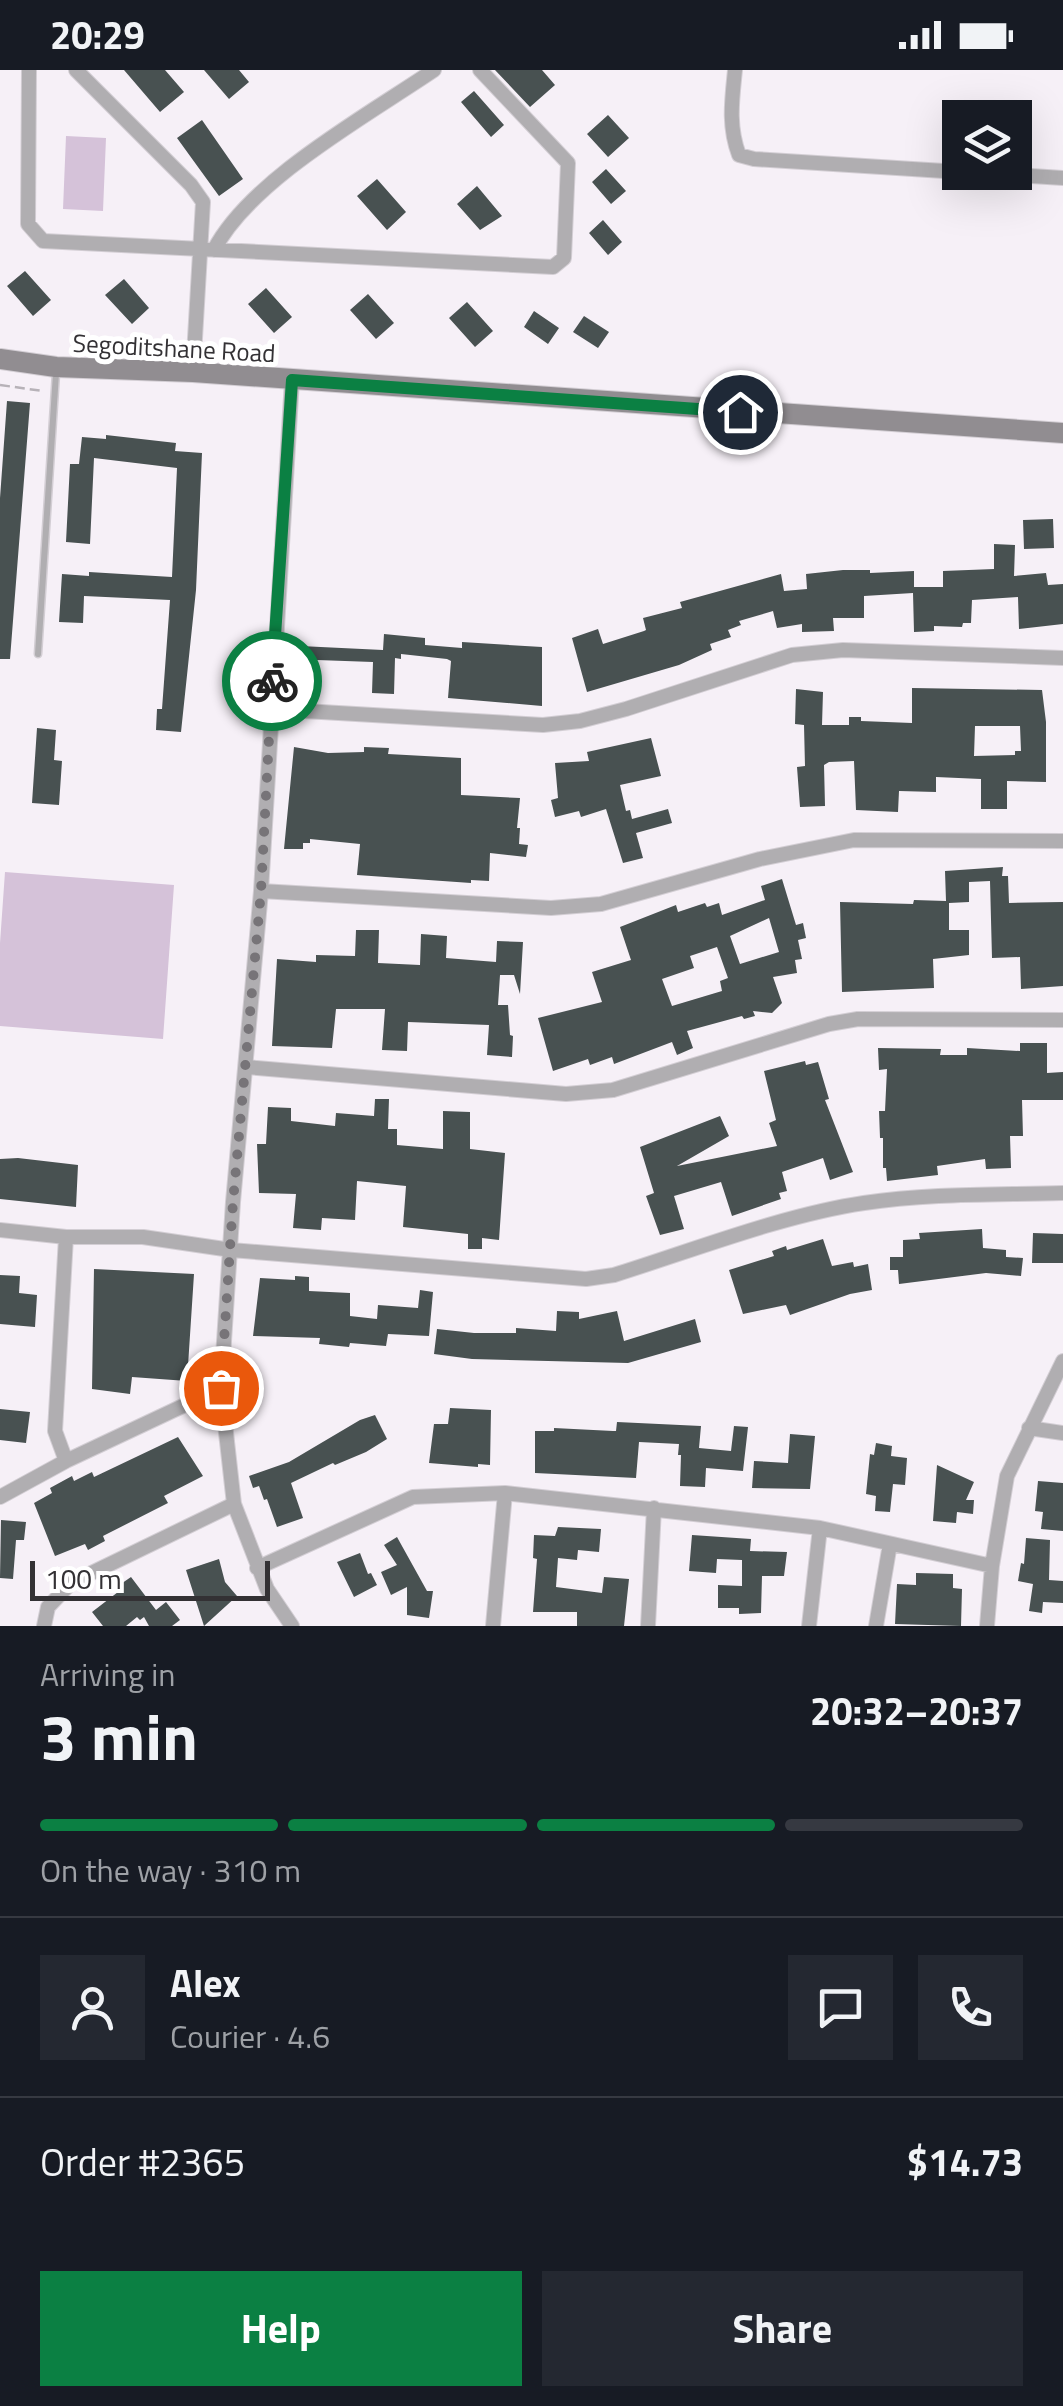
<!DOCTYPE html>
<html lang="en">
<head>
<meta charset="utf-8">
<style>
	:root { --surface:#171b24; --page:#242831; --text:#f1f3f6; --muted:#9ea1a6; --line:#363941; --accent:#0b8043 }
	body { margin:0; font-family:"Titillium Web",sans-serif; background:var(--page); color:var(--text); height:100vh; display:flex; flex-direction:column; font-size:38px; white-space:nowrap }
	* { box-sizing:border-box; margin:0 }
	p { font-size:32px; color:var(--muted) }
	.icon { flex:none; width:55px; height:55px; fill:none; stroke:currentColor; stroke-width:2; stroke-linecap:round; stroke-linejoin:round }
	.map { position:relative; height:1556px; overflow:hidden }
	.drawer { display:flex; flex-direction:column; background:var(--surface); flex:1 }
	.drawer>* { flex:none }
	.tools { position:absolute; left:942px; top:30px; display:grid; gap:20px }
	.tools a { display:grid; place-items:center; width:90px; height:90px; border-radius:0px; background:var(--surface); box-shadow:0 10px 40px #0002; font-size:50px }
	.scale { position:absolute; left:30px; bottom:25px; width:240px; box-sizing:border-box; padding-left:10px; border:5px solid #333134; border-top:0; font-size:28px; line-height:35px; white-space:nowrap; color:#333134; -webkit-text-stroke:8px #fff; paint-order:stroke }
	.pin { position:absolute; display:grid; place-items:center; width:85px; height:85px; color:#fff; margin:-42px; border:5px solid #fff; border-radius:50%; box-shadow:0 2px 10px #0007 }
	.courier { position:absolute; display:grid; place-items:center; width:100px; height:100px; margin:-50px; border:8px solid #0b8043; border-radius:50%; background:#fff; color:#222; box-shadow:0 2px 12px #0007 }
	.overview em { font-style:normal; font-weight:700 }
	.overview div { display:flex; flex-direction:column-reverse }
	.overview { display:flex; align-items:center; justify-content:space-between; height:170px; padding:0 40px }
	h1 { font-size:65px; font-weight:700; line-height:75px }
	.bar { display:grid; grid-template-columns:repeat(4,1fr); gap:15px 10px; align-content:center; height:120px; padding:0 40px }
	.bar i { height:12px; border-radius:8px; background:var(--line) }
	.bar .on { background:var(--accent) }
	.bar p { grid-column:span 4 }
	.line { display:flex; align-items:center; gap:25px; padding:0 40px; border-top:2px solid var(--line) }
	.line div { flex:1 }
	.round { display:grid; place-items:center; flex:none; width:105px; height:105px; border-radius:0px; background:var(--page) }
	.button { display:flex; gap:20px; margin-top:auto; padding:20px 40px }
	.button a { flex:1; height:115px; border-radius:0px; background:var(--accent); color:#fff; font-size:40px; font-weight:700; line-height:115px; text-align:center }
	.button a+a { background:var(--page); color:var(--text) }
	.status { display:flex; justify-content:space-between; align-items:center; height:70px; padding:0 50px; background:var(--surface); direction:ltr }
	.status svg { height:28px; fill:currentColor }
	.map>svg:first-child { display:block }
	.green { fill:#d5c2d9 }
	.building { fill:#485151; fill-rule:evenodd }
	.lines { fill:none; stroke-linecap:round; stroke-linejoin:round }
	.lane-casing { stroke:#d3ced4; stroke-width:9 }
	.street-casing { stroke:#d3ced4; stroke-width:16 }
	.secondary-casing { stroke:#d3ced4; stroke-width:22 }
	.path { stroke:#b7b2b8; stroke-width:2.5; stroke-dasharray:10 5; stroke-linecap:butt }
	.lane { stroke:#b0aeb1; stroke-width:6 }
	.street { stroke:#b0aeb1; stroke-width:14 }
	.secondary { stroke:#918d91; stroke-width:20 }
	.done { stroke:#777478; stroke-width:10; stroke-dasharray:0 18 }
	.route { stroke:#0b8043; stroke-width:12 }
	.labels { text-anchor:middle; stroke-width:10; stroke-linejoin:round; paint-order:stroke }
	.street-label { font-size:25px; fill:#333134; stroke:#fff }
</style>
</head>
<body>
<div class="status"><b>20:29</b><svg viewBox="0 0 49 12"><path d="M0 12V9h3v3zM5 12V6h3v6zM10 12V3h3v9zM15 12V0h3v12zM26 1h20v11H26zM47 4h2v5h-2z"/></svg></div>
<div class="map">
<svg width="1063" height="1556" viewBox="0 0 1063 1556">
	<rect width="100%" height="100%" fill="#f6f0f7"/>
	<path class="green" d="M 66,66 L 106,68 L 103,141 L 63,139 Z
		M 5,802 L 174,815 L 163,969 L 0,956 L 0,873 Z"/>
	<path class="building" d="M 124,0 L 165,0 L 184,22 L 160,42 Z
		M 204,0 L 239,0 L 249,12 L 229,29 Z
		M 495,0 L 542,0 L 555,15 L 530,37 Z
		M 474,21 L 504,55 L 491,67 L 461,32 Z
		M 608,45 L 629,68 L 608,87 L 587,64 Z
		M 202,50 L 243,109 L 219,126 L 177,68 Z
		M 606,99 L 626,121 L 611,134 L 592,112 Z
		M 377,109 L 406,142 L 387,160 L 357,126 Z
		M 477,116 L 502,146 L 480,160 L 457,134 Z
		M 603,150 L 622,172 L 608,185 L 589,163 Z
		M 25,201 L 51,230 L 33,246 L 7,216 Z
		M 124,209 L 149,238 L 132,254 L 105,225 Z
		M 266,218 L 292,247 L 274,263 L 248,234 Z
		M 368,224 L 394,253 L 376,269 L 350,240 Z
		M 467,232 L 493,261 L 475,277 L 449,248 Z
		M 534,241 L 559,258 L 548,274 L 524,257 Z
		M 584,246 L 609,262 L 598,278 L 573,262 Z
		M 7,331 L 30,333 L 10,589 L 0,589 L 0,428 Z
		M 106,365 L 176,373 L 175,381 L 202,383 L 196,520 L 181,662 L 156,660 L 157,639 L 162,639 L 170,530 L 84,526 L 83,553 L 59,552 L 62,504 L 89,506 L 89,502 L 172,507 L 177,398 L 94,388 L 90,474 L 66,472 L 70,394 L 79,394 L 82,367 L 106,369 Z
		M 1053,449 L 1054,478 L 1024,479 L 1023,450 Z
		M 994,474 L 1015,475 L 1014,506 L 1046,503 L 1048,515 L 1063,514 L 1063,554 L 1019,559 L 1018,527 L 972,530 L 971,553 L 963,553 L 962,557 L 934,556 L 934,561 L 914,562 L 913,523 L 864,526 L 864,548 L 833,548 L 834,561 L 802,562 L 802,554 L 777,558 L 773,541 L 739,551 L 741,555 L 728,560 L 731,567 L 710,574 L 712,580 L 679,595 L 587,622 L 572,568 L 598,559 L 603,574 L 644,561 L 646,560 L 643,548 L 682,538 L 680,532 L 781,504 L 784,521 L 807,519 L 806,504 L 843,500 L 870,500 L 870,503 L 914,501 L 914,517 L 943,517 L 943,501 L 994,499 Z
		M 384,564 L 425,568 L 425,575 L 462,578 L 462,572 L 542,577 L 542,636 L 448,628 L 451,591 L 447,589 L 401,584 L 401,589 L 395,588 L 394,624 L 372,623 L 373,592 L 317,590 L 316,597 L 300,597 L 300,576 L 383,580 Z
		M 912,618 L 1042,620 L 1046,652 L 1046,712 L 1007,711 L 1007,739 L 981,739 L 981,709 L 936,707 L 936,722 L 899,721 L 898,742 L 856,740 L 854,691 L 829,692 L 824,695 L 825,736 L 800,737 L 797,697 L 805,696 L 804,655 L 795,654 L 796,619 L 823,622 L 822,655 L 849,655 L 849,647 L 861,647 L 861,651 L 912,653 ZM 975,656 L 1020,656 L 1021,681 L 1015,681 L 1015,685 L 974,686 Z
		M 37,658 L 56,660 L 54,690 L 62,691 L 59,735 L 32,733 Z
		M 651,668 L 661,706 L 620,715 L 626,741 L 630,740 L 632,749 L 668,739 L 672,753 L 636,763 L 643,788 L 623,793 L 606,739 L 581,747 L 579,741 L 555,747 L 551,730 L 558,728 L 555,693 L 589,691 L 587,682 Z
		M 294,677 L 328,683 L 364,682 L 364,677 L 389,678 L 388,684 L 461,688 L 461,725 L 520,728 L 517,758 L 520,758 L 519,774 L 528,775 L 526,787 L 490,783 L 489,811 L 471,810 L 471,813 L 357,805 L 360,774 L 310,769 L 310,773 L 303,773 L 303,779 L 284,779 Z
		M 1003,797 L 1002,806 L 1008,806 L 1009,833 L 1063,832 L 1063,916 L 1021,919 L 1020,887 L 992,888 L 990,811 L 969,812 L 969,832 L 949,833 L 949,860 L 969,860 L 969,885 L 933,889 L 934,918 L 842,922 L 840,832 L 913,834 L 914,830 L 946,831 L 945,801 Z
		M 782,809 L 796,855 L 803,853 L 806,868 L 798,870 L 802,889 L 795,890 L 797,903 L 773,907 L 782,933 L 772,943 L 753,941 L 755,946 L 744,949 L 742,946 L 687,961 L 693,978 L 677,985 L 672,972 L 614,994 L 612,987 L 590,995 L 588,989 L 553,1001 L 538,948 L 602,932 L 592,902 L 631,890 L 620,857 L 676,835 L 678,842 L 705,833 L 707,837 L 719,833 L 722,845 L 765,830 L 761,816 ZM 769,848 L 779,882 L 740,894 L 730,866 ZM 717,877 L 728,908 L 720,911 L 722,921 L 672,936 L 662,909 L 694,898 L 690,886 Z
		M 356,860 L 379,860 L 378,893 L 420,895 L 421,864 L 447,866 L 446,888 L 496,892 L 497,871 L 523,872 L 520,924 L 514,905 L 500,905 L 498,935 L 508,935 L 510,965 L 513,966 L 512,987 L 487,985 L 489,955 L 408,952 L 407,981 L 382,980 L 385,939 L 336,939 L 332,978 L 272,976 L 277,889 L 316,892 L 316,885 L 355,886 Z
		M 1020,973 L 1047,973 L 1047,1003 L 1063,1002 L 1063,1030 L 1022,1030 L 1023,1066 L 1010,1066 L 1011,1098 L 986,1099 L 985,1089 L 937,1096 L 938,1105 L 887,1111 L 886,1098 L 883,1098 L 883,1068 L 880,1068 L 879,1041 L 885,1041 L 887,999 L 879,1000 L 878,978 L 941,979 L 940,985 L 967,985 L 967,978 L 1020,981 Z
		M 805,991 L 806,995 L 818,992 L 829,1029 L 825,1030 L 853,1102 L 830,1110 L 823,1088 L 782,1102 L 787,1121 L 779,1123 L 781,1129 L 732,1146 L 721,1112 L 674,1126 L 684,1159 L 660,1165 L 646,1126 L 654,1123 L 640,1077 L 720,1046 L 729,1066 L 677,1096 L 777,1076 L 769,1053 L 776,1050 L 764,1001 Z
		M 375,1029 L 389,1029 L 388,1059 L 397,1059 L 397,1075 L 443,1079 L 443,1041 L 470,1042 L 470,1079 L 505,1083 L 499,1170 L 482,1168 L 482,1179 L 468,1179 L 468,1164 L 403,1157 L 406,1116 L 357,1111 L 355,1150 L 322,1148 L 321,1160 L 293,1158 L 296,1124 L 259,1123 L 257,1074 L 266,1074 L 268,1037 L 291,1038 L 291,1051 L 335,1056 L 336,1043 L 374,1046 Z
		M 18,1088 L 78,1095 L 76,1137 L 0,1129 L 0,1089 Z
		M 982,1159 L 983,1178 L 1006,1180 L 1006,1187 L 1023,1188 L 1021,1206 L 986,1203 L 899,1214 L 898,1200 L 890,1200 L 890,1187 L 903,1187 L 903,1170 L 920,1169 L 919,1163 Z
		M 1033,1163 L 1063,1164 L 1063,1193 L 1032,1193 Z
		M 823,1169 L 832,1196 L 853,1192 L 854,1197 L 868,1194 L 872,1220 L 850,1224 L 790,1245 L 786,1235 L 743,1244 L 729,1200 L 774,1186 L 772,1181 L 786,1176 L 787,1180 Z
		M 94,1199 L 194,1204 L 187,1311 L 132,1307 L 130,1324 L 92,1319 Z
		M 0,1205 L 20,1206 L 19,1223 L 37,1225 L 35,1257 L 0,1254 Z
		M 295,1206 L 309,1207 L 309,1221 L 350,1223 L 350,1246 L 377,1249 L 378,1235 L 418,1238 L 420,1220 L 433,1222 L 429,1266 L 388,1264 L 386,1276 L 350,1273 L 349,1277 L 319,1274 L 320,1268 L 253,1266 L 260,1208 L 295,1210 Z
		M 557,1241 L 579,1242 L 579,1249 L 617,1241 L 624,1271 L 695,1249 L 701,1272 L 628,1293 L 472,1289 L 434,1284 L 437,1259 L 474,1263 L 516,1263 L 516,1258 L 556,1261 Z
		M 450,1338 L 491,1340 L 490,1395 L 478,1394 L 478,1397 L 429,1393 L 434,1354 L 448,1354 Z
		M 0,1339 L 30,1342 L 26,1373 L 0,1370 Z
		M 375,1345 L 387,1369 L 366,1382 L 335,1395 L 333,1393 L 291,1413 L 303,1448 L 277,1457 L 267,1429 L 264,1430 L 259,1416 L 253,1418 L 249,1406 L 289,1392 L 360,1350 Z
		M 617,1352 L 701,1356 L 699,1378 L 731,1381 L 734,1356 L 748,1357 L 743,1401 L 706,1398 L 705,1417 L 680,1416 L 681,1385 L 678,1385 L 679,1374 L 639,1372 L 636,1408 L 535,1403 L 535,1361 L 554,1361 L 554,1358 L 613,1361 L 616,1361 Z
		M 790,1364 L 815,1366 L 810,1419 L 752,1418 L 754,1391 L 788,1393 Z
		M 178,1367 L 203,1406 L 164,1426 L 168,1433 L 103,1466 L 105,1471 L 88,1480 L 85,1474 L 55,1486 L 34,1433 L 52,1423 L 50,1418 L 72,1406 L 74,1411 L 92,1402 L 94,1407 Z
		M 876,1373 L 892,1376 L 891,1386 L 907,1388 L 905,1415 L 893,1414 L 890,1442 L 875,1441 L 876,1426 L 866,1424 L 870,1384 L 874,1385 Z
		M 937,1395 L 974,1412 L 966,1430 L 974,1430 L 973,1444 L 957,1442 L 956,1453 L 933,1451 Z
		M 1038,1411 L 1063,1413 L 1063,1461 L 1041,1459 L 1043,1442 L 1035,1441 Z
		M 1,1450 L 26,1452 L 24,1470 L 16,1470 L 13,1509 L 0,1508 Z
		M 558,1457 L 601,1459 L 599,1482 L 578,1480 L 577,1490 L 558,1488 L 556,1517 L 602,1523 L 604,1507 L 629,1509 L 624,1556 L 577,1556 L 577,1542 L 533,1542 L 537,1489 L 533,1488 L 534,1465 L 555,1466 Z
		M 692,1465 L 751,1469 L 750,1481 L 787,1482 L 784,1506 L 762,1506 L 761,1543 L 739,1544 L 739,1538 L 718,1538 L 718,1515 L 742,1516 L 742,1490 L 717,1489 L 716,1503 L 689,1501 Z
		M 397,1467 L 427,1521 L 433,1521 L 429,1548 L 407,1545 L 407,1517 L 391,1525 L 381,1502 L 397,1495 L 384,1475 Z
		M 1026,1468 L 1050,1470 L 1049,1510 L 1063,1511 L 1063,1533 L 1043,1532 L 1042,1543 L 1029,1541 L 1033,1514 L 1018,1511 L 1021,1493 L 1024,1494 Z
		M 360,1483 L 368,1504 L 371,1503 L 377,1515 L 354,1527 L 337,1492 Z
		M 219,1489 L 225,1512 L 237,1526 L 204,1556 L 186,1500 Z
		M 916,1503 L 953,1504 L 953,1518 L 962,1519 L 961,1556 L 895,1554 L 897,1514 L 916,1515 Z
		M 131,1507 L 156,1540 L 166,1532 L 180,1550 L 172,1556 L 149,1556 L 144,1547 L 140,1550 L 137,1547 L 126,1556 L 103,1556 L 92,1542 L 118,1522 L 115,1518 Z"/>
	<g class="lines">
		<g class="lane-casing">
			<path id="lane" d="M 38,584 L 56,303"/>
		</g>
		<g class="street-casing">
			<path id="street" d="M 29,0 L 28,154 L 43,171 L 553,197 L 564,188 L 568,93 L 480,0
				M 76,0 L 191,115 L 203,132 L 193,302
				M 735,0 C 732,30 728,56 739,85 L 754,89 L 960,102
				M 970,102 L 1063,108
				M 214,180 C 250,110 368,45 434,0
				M 270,639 L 543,655 L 580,651 L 626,639 L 792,585 L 843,580 L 1063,588
				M 261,821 L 551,838 L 601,834 L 760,789 L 854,770 L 1063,771
				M 246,997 L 566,1024 L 613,1020 L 829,954 L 858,949 L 1063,950
				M 0,1160 L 66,1167 L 55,1361 L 66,1391
				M 66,1167 L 143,1167 L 231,1180 L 586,1209 L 614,1205 C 694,1180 783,1145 864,1133 C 930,1123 997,1125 1063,1123
				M 1029,1358 L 1063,1363
				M 0,1427 L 66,1391 L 221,1318
				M 257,1498 L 413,1427 L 505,1423 L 820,1458 L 992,1496
				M 44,1556 L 48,1537 L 71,1513 L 234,1434
				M 292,1556 L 267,1519 L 234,1434 L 221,1318 L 233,1132 L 261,821 L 292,310
				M 493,1556 L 505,1423
				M 648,1556 L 654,1438
				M 809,1556 L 820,1458
				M 876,1556 L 890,1474
				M 987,1556 L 992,1496 L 1007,1406 L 1063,1291"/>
		</g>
		<g class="secondary-casing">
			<path id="secondary" d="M 0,289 L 56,297 L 193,302 L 1063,363"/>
		</g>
		<path class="path" d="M 0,315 L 43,321"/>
		<use href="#lane" class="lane"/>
		<use href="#street" class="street"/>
		<use href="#secondary" class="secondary"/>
	</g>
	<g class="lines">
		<path class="done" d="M 221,1318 L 233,1132 L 261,821 L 272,611"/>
		<path class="route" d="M 272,611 L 292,310 L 740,342"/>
	</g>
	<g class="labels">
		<g class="street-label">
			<text transform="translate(174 278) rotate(3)" y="9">Segoditshane Road</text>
		</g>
	</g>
</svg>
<div class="tools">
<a><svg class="icon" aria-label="layers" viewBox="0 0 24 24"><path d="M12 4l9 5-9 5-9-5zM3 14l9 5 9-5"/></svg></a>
</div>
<div class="scale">100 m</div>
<div class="pin" style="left:221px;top:1318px;background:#ea580c"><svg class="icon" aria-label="bag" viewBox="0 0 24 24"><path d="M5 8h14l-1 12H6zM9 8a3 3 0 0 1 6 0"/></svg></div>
<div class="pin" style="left:740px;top:342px;background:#1f2937"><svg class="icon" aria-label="home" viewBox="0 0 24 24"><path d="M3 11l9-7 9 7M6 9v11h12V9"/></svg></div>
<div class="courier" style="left:272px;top:611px"><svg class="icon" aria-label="bike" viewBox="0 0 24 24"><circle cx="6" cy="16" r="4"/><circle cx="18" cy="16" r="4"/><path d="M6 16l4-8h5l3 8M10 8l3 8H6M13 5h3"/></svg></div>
</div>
<section class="drawer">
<div class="overview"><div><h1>3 min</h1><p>Arriving in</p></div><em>20:32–20:37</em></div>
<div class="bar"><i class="on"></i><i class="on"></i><i class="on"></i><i></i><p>On the way · 310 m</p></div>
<div class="line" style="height:180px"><a class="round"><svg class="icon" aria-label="person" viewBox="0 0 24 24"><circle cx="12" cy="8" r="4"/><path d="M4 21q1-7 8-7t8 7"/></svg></a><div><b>Alex</b><p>Courier · 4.6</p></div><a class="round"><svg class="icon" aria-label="chat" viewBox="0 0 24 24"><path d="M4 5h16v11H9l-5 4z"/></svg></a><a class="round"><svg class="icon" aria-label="phone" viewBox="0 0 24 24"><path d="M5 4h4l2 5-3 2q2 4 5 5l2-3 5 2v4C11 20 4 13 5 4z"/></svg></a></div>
<div class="line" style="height:130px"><div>Order #2365</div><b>$14.73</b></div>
<div class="button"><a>Help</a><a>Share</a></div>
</section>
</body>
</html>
